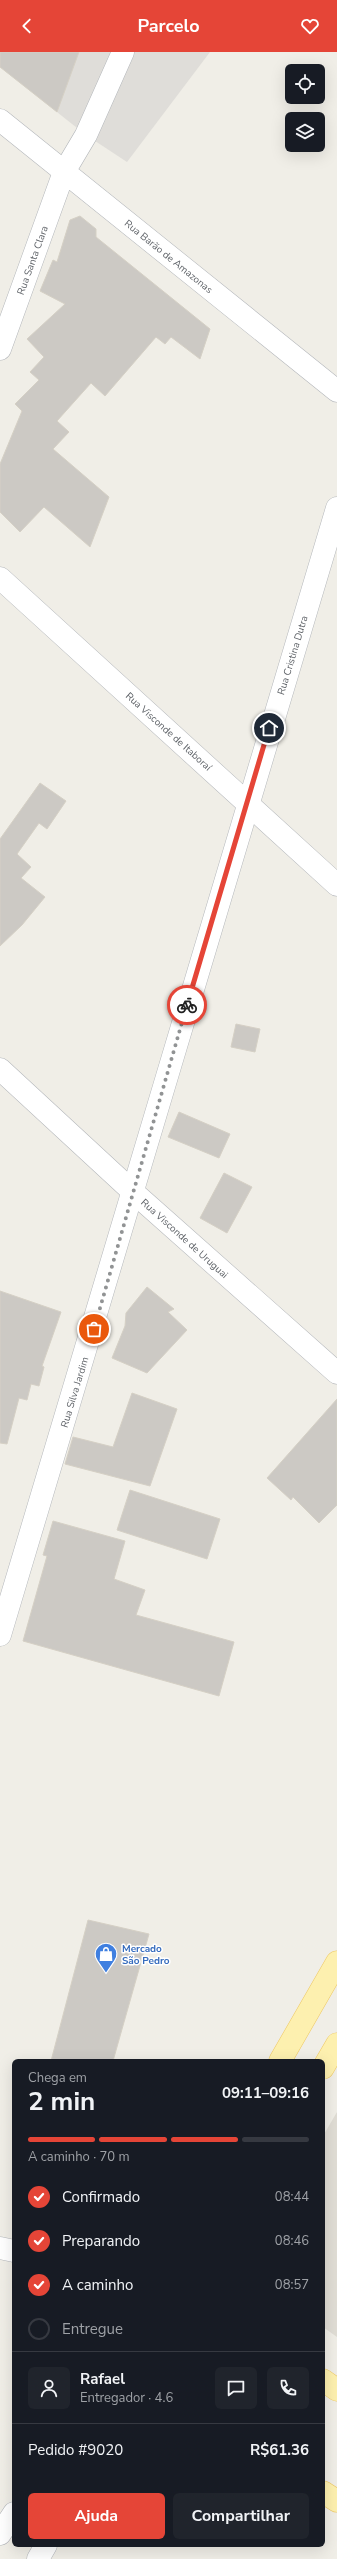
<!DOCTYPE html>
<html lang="pt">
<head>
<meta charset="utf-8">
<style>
	:root { --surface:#171b24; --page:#20242c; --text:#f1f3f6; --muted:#9ea1a6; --line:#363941; --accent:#e54537 }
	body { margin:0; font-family:"Nunito Sans",sans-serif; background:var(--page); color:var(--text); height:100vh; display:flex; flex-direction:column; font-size:15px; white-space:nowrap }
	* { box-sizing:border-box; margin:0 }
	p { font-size:13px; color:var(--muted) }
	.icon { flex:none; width:22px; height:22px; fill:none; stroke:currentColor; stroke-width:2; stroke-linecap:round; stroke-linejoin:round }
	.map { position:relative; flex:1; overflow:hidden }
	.panel { position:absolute; left:12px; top:2007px; width:313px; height:488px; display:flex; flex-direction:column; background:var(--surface); border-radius:6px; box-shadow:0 4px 16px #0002 }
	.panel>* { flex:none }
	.fabs { position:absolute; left:285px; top:12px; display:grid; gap:8px }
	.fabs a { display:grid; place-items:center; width:40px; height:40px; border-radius:6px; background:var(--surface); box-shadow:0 4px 16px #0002; font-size:20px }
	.pin { position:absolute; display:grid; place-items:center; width:34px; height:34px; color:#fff; margin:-17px; border:2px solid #fff; border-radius:50%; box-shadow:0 1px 4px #0007 }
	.courier { position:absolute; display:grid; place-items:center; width:40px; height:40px; margin:-20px; border:3px solid #e54537; border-radius:50%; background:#fff; color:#222; box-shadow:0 1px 5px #0007 }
	.overview em { font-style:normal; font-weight:700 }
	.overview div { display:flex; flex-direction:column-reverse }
	.overview { display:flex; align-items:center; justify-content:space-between; height:68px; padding:0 16px }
	h1 { font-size:26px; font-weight:700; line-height:30px }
	.bar { display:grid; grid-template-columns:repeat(4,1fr); gap:6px 4px; align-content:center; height:48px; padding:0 16px }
	.bar i { height:5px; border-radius:3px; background:var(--line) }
	.bar .on { background:var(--accent) }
	.bar p { grid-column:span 4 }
	.line { display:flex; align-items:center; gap:10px; padding:0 16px; border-top:1px solid var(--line) }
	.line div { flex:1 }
	.round { display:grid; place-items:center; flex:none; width:42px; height:42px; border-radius:6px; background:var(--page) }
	ol { padding:0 16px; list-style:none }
	li { display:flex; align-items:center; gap:12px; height:44px }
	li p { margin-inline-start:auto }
	li .icon { padding:4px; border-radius:50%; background:var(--accent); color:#fff; stroke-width:4 }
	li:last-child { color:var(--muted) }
	li i { width:22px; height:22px; border:2px solid var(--line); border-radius:50% }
	.cta { display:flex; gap:8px; margin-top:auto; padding:8px 16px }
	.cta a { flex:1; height:46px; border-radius:6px; background:var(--accent); color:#fff; font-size:16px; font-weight:700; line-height:46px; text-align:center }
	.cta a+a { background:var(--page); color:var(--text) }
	header { display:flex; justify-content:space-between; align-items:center; height:52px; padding:0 16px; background:var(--accent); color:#fff; font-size:18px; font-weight:700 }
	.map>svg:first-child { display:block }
	.industrial { fill:#dfddd9 }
	.education { fill:#e0ddd5 }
	.building { fill:#ccc9c4; stroke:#d5d0c5 }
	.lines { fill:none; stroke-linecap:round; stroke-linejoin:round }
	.minor-casing { stroke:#b4b7bb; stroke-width:23 }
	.major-casing { stroke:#eec761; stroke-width:23 }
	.minor { stroke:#fff; stroke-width:22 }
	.major { stroke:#fdf0af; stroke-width:22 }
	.done { stroke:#919394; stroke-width:4; stroke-dasharray:0 7.2 }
	.route { stroke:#e54537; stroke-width:5 }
	.labels { text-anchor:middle; stroke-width:3; stroke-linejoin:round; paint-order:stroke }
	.street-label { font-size:10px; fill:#5e6267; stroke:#fff }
	.shop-label { font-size:10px; font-weight:bold; fill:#366cbe; stroke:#fff; text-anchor:start }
</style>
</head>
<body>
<header><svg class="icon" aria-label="back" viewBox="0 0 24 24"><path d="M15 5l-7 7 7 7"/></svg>Parcelo<svg class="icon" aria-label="heart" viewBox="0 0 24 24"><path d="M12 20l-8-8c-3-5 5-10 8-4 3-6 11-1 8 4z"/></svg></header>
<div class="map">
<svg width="337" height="2507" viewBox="0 0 337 2507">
	<rect width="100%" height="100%" fill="#f0eee7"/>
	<path class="industrial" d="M 0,0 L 210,0 L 127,110 L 86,83 L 0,15 Z"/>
	<path class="education" d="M 337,2060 L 337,2285 L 323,2275 L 323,2084 Z"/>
	<path class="building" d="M 0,0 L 79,0 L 57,60 L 0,15 Z
		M 80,164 L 96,177 L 96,185 L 210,277 L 200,307 L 171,285 L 165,292 L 156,285 L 105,344 L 91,331 L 57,369 L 69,380 L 53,397 L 109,445 L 90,495 L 44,455 L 20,480 L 0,460 L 0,412 L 22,359 L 15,352 L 39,328 L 30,320 L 44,305 L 27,287 L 65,252 L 40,239 L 53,208 L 57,210 L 70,168 Z
		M 40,731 L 66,749 L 47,777 L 39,771 L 17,802 L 31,815 L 21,826 L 45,845 L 22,873 L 0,894 L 0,787 Z
		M 236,972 L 260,977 L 255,1000 L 231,995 Z
		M 179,1060 L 230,1082 L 219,1106 L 168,1085 Z
		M 224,1121 L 252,1135 L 227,1181 L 200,1166 Z
		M 147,1235 L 174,1257 L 168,1260 L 187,1278 L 147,1321 L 112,1306 L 125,1274 L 126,1261 Z
		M 0,1239 L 61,1260 L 42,1314 L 44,1315 L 39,1334 L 31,1332 L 27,1348 L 19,1346 L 7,1392 L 0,1391 Z
		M 132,1341 L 177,1357 L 150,1434 L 65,1412 L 73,1385 L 113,1395 Z
		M 337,1347 L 337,1453 L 319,1471 L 293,1445 L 291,1448 L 267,1426 Z
		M 130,1438 L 220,1467 L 207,1507 L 117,1478 Z
		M 53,1469 L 125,1489 L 114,1527 L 145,1538 L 136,1563 L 234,1590 L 219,1644 L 23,1589 L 47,1504 L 43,1503 Z
		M 88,1868 L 149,1882 L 113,2009 L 51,2009 Z"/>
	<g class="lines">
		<g class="minor-casing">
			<path id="minor" d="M 0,68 L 337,339
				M 0,297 L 64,120 L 86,83 L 123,0
				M 0,526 L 337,833
				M 0,1017 L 132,1139 L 337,1321
				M 0,1583 C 115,1208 222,831 337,456
				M 0,2196 L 14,2199
				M 0,2482 L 14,2461
				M 38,2507 L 46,2493"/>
		</g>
		<g class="major-casing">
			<path id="major" d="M 280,2009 L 337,1910
				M 323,2016 L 337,1992
				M 323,2328 L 337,2338
				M 323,2440 L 337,2449"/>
		</g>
		<use href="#minor" class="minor"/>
		<use href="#major" class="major"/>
	</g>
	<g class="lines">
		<path class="done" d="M 94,1277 L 187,953"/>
		<path class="route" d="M 187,953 L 269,676"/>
	</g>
	<defs>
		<g id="shop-pin" transform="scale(1.15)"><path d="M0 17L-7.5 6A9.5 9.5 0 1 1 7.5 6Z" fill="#3f7fe0" stroke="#fff"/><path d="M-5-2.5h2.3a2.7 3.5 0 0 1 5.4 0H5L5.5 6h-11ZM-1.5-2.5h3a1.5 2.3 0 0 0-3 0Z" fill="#fff"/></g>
	</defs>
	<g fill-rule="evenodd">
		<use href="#shop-pin" x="106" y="1902"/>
	</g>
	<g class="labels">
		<g class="street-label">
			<text transform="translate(169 204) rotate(39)" y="4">Rua Barão de Amazonas</text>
			<text transform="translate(32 208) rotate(-70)" y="4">Rua Santa Clara</text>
			<text transform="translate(292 603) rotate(-73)" y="4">Rua Cristina Dutra</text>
			<text transform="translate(169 679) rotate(42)" y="4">Rua Visconde de Itaboraí</text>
			<text transform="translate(185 1186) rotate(42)" y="4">Rua Visconde de Uruguai</text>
			<text transform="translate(74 1340) rotate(-73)" y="4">Rua Silva Jardim</text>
		</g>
		<g class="shop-label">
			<text x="122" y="1900">Mercado<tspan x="122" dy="12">São Pedro</tspan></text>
		</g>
	</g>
</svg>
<div class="fabs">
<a><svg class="icon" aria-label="locate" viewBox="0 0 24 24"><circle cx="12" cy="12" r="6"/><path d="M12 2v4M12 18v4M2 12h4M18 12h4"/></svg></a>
<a><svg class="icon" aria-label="layers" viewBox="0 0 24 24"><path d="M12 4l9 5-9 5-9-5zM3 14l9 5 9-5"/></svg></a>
</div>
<div class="pin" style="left:94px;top:1277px;background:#ea580c"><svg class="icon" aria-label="bag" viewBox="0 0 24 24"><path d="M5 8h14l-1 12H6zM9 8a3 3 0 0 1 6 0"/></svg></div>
<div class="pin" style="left:269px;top:676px;background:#1f2937"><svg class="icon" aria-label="home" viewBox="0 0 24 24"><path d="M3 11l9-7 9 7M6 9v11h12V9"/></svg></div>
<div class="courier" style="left:187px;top:953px"><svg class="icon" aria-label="bike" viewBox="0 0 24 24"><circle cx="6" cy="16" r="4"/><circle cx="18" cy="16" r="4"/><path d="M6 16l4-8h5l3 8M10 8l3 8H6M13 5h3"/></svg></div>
<section class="panel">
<div class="overview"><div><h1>2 min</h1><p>Chega em</p></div><em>09:11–09:16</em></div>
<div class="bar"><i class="on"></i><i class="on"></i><i class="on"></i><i></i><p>A caminho · 70 m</p></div>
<ol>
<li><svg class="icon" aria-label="check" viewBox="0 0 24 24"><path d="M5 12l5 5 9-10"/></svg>Confirmado<p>08:44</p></li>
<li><svg class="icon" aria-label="check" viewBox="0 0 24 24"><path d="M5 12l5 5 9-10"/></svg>Preparando<p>08:46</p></li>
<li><svg class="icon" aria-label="check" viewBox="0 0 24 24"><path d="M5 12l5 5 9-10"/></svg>A caminho<p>08:57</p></li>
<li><i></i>Entregue</li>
</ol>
<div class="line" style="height:72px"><a class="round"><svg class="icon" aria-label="person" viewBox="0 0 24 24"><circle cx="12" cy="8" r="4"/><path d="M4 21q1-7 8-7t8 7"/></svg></a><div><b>Rafael</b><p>Entregador · 4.6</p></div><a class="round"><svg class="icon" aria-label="chat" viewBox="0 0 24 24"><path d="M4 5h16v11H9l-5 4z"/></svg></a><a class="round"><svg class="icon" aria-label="phone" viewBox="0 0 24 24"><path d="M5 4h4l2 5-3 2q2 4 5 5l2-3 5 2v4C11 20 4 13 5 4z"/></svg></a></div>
<div class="line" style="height:52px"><div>Pedido #9020</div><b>R$61.36</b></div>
<div class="cta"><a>Ajuda</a><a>Compartilhar</a></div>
</section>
</div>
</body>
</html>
